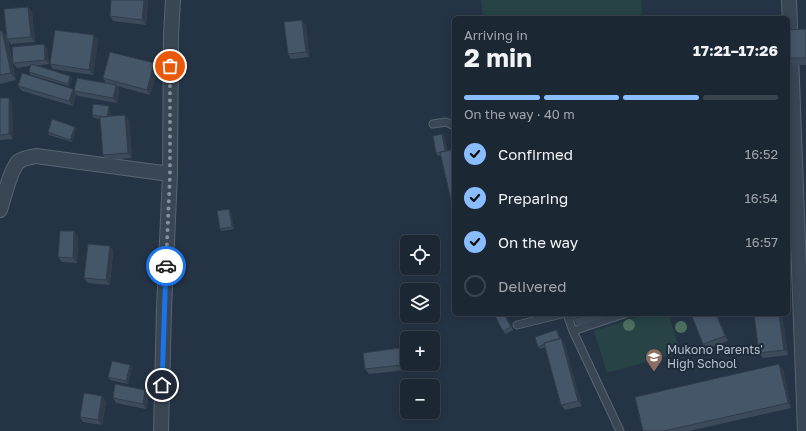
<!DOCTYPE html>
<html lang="en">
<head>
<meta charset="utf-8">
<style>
	:root { --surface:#1c2734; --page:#252f3c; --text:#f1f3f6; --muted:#a0a5ac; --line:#3a444f; --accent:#8abdff }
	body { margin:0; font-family:"Golos Text",sans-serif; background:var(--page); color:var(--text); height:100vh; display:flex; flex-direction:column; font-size:15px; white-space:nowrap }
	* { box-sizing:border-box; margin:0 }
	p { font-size:13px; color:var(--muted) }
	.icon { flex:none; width:22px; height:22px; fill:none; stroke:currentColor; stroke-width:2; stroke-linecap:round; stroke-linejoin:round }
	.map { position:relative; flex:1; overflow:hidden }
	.details { position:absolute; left:452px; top:16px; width:338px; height:300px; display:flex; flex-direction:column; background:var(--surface); border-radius:6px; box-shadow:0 2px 10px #0003,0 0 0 1px var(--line) }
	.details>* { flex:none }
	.tools { position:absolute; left:400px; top:235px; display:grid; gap:8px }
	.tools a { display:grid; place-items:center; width:40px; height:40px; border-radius:6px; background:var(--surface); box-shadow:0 2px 10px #0003,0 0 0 1px var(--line); font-size:20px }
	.pin { position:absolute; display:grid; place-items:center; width:34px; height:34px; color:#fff; margin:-17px; border:2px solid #fff; border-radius:50%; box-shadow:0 1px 4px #0007 }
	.courier { position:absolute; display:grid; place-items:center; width:40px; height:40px; margin:-20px; border:3px solid #1a73e8; border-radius:50%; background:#fff; color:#222; box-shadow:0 1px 5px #0007 }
	.overview em { font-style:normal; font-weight:700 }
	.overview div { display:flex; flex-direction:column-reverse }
	.overview { display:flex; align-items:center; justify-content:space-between; height:68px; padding:0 12px }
	h1 { font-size:26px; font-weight:700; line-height:30px }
	.bar { display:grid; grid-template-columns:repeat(4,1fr); gap:6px 4px; align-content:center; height:48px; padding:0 12px }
	.bar i { height:5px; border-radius:3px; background:var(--line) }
	.bar .selected { background:var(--accent) }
	.bar p { grid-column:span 4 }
	ol { padding:0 12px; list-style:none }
	li { display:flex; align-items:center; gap:12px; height:44px }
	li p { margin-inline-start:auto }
	li .icon { padding:4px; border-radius:50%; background:var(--accent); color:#111; stroke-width:4 }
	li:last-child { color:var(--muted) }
	li i { width:22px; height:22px; border:2px solid var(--line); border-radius:50% }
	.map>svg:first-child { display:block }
	.green { fill:#274346 }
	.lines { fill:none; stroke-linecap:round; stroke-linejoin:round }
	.lane-casing { stroke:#586471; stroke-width:9 }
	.street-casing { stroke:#586471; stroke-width:16 }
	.lane { stroke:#394654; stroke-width:7 }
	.street { stroke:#394654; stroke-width:14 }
	.tree { fill:#4c6f5f }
	.wall { fill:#3c4a5a }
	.shaded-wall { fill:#313c4a }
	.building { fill:#465669; stroke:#313c4a }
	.done { stroke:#84909e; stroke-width:4; stroke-dasharray:0 7.2 }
	.route { stroke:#1a73e8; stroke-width:5 }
	.labels { text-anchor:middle; stroke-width:4; stroke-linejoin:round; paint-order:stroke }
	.poi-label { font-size:12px; fill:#b7c1ce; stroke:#1e2b39; text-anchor:start }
</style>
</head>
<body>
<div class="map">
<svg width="806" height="431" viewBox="0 0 806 431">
	<rect width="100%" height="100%" fill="#253445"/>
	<path class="green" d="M 481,0 L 641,0 L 642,18 L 483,18 Z
		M 646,314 L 668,314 L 681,352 L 607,373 L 594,331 Z"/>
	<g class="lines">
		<g class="lane-casing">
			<path id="lane" d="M 433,124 L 446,122 L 454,126
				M 567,314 L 573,331 L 620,431
				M 517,325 L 562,314
				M 573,331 L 624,314"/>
		</g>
		<g class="street-casing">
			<path id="street" d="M 789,0 L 805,431
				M 0,210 C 4,198 10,171 18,162 C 23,158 31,157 36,156 L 170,174
				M 161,431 L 164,309 L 170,174 L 171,35 L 173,0"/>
		</g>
		<use href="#lane" class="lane"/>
		<use href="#street" class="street"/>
	</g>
	<g class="tree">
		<circle cx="629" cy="325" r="6"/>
		<circle cx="681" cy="327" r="6"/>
	</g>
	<path class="wall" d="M 148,0 L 146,25 L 113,21 L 110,16 Z
		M 28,7 L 32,12 L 35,42 L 11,44 L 8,40 L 16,80 L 0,84 L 0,31 L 2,31 L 7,37 Z
		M 306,25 L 309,57 L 291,59 L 288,54 Z
		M 806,29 L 806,65 L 793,65 L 788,58 Z
		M 98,40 L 93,75 L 53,69 L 50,64 Z
		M 44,44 L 47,49 L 49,64 L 36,66 L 72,79 L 69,86 L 31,75 L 29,72 L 30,66 L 17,68 L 13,63 Z
		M 154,63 L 158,68 L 150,95 L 117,86 L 119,90 L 117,103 L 78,96 L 76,94 L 73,106 L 22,91 L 18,86 L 73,89 L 74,91 L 106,83 L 103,78 Z
		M 0,98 L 9,98 L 12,103 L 13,139 L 0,140 Z
		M 110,109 L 109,117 L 129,120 L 132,158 L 107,160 L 103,155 L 100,119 L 94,118 L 92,115 Z
		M 76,129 L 72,142 L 49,135 L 48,132 Z
		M 442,134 L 444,137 L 447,151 L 454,150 L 454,210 L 453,209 L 441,155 L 438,156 L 436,153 Z
		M 229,209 L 231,212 L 234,229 L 222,231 L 220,229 Z
		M 78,236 L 77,263 L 62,262 L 58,257 Z
		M 110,246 L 113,251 L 110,285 L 88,283 L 84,278 Z
		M 505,314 L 513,330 L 505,334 L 503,331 Z
		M 571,314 L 614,314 L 578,326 L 573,319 Z
		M 717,314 L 728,341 L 706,349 L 703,344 Z
		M 782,314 L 788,355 L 763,358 L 759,353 Z
		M 556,330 L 558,332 L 560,339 L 561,338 L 564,343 L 582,406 L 565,410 L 561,405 L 546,347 L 540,349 L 538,347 Z
		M 404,353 L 406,370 L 369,374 L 365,369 Z
		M 130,365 L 132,367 L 128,384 L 110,380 L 108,377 Z
		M 783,369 L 791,408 L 689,431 L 643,431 Z
		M 149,395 L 146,409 L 116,403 L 113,398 Z
		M 106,401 L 102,425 L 83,422 L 80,417 Z"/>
	<path class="shaded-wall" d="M 144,0 L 148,0 L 146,25 L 142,20 Z
		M 28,7 L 32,12 L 35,42 L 31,37 Z
		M 302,20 L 306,25 L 309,57 L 306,52 Z
		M 2,31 L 7,38 L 16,80 L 11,73 Z
		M 94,35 L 98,40 L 93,75 L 89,70 Z
		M 44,44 L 47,49 L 49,64 L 45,60 Z
		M 154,63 L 158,68 L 150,95 L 147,90 Z
		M 70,76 L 72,79 L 69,86 L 68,84 Z
		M 116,85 L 119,90 L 117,103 L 113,98 Z
		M 73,89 L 76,94 L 73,106 L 69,101 Z
		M 9,98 L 12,103 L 13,139 L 9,134 Z
		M 109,106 L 110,109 L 109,120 L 107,117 Z
		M 125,115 L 129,120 L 132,158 L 128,153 Z
		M 75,127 L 76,129 L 72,142 L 70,140 Z
		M 442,134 L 444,137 L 447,154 L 445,151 Z
		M 229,209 L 231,212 L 234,229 L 232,227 Z
		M 74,231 L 78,236 L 77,263 L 73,258 Z
		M 110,246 L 113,251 L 110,285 L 106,280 Z
		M 716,314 L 717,314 L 728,341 L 725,336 Z
		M 779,314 L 782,314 L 788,355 L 784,350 Z
		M 561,338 L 564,343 L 582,406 L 578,401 Z
		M 400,348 L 404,353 L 406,370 L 402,365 Z
		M 779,364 L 783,369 L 791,408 L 788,403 Z
		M 130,365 L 132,367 L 128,384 L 126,381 Z
		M 145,390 L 149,395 L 146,409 L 143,404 Z
		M 102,396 L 106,401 L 102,425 L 98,420 Z"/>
	<path class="building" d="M 111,0 L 144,0 L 142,20 L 110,16 Z
		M 28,7 L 31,37 L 7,39 L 4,9 Z
		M 302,20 L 306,52 L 288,54 L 284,22 Z
		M 806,29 L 806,58 L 788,58 L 788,30 Z
		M 55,30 L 94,35 L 89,70 L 50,64 Z
		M 0,31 L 2,31 L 11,73 L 0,75 Z
		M 44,44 L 45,60 L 13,63 L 12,47 Z
		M 110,52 L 154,63 L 147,90 L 103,78 Z
		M 31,64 L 70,76 L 68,84 L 29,72 Z
		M 22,73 L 73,89 L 69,101 L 18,86 Z
		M 77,78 L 116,85 L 113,98 L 74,91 Z
		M 0,98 L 9,98 L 9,134 L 0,135 Z
		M 93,104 L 109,106 L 107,117 L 92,115 Z
		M 125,115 L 128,153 L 103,155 L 100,117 Z
		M 52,119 L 75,127 L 70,140 L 48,132 Z
		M 442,134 L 445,151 L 436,153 L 433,136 Z
		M 454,150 L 454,209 L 453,209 L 440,152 Z
		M 229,209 L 232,227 L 220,229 L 217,211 Z
		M 60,231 L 74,231 L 73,258 L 58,257 Z
		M 88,244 L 110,246 L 106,280 L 84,278 Z
		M 498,314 L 504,314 L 511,327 L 503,331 L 495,316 Z
		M 571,314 L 588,314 L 573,319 Z
		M 691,314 L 716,314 L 725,336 L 703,344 Z
		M 754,314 L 779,314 L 784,350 L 759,353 Z
		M 556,330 L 560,339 L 544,343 L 545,344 L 538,347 L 535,337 Z
		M 561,338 L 578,401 L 561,405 L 544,343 Z
		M 400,348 L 402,365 L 365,369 L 363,353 Z
		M 112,361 L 130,365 L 126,381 L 108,377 Z
		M 779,364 L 788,403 L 664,431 L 643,431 L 635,397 Z
		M 115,384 L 145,390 L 143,404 L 113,398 Z
		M 84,393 L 102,396 L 98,420 L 80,417 Z"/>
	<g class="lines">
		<path class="done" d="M 166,266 L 170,174 L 170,66"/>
		<path class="route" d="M 162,385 L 166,266"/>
	</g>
	<defs>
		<g id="school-pin" transform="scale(0.9)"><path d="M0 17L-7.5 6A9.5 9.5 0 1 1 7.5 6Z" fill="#8d6e63" stroke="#1e2b39"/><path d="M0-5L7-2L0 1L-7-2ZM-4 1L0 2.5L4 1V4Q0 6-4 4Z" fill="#fff"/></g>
	</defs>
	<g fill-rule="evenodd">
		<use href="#school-pin" x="654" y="357"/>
	</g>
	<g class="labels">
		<g class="poi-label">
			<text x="667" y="354">Mukono Parents'<tspan x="667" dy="14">High School</tspan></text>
		</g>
	</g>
</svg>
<div class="tools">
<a><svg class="icon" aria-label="locate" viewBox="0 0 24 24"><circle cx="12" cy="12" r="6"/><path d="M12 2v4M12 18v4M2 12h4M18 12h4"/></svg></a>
<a><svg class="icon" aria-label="layers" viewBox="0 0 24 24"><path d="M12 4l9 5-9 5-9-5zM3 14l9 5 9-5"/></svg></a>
<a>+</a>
<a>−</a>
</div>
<div class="pin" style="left:170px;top:66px;background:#ea580c"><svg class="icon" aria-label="bag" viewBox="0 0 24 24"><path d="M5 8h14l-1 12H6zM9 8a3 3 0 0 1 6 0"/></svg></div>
<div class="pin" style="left:162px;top:385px;background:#1f2937"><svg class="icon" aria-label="home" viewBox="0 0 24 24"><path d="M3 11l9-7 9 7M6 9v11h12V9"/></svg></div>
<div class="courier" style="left:166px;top:266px"><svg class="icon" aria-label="car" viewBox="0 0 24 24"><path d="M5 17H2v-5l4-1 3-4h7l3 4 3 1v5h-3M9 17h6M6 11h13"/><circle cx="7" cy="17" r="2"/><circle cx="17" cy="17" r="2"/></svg></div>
<section class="details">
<div class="overview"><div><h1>2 min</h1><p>Arriving in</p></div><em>17:21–17:26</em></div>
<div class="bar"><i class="selected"></i><i class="selected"></i><i class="selected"></i><i></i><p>On the way · 40 m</p></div>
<ol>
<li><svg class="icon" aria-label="check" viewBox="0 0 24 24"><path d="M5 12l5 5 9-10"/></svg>Confirmed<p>16:52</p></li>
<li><svg class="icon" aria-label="check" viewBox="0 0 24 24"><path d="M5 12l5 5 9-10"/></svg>Preparing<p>16:54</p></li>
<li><svg class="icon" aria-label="check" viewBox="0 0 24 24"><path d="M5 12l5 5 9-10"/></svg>On the way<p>16:57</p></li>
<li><i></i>Delivered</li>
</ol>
</section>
</div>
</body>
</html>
